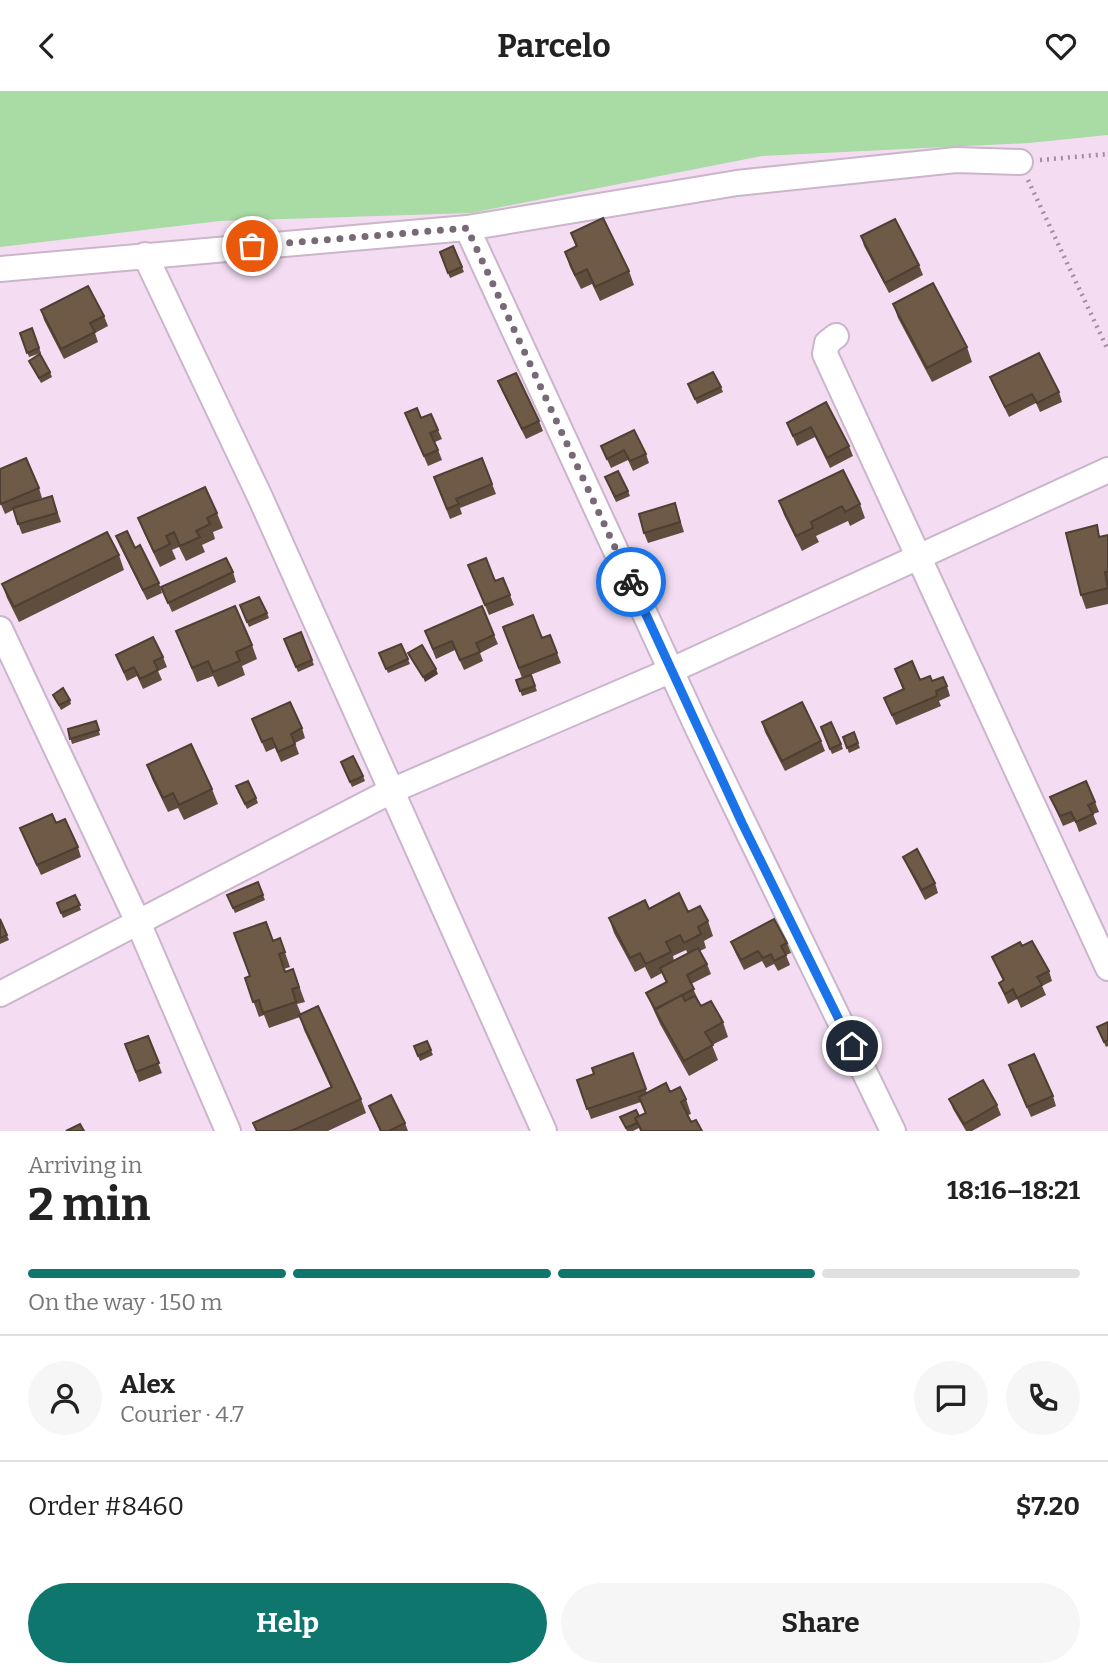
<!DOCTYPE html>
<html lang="en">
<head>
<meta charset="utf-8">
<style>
	:root { --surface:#fff; --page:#f6f6f6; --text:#222; --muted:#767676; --line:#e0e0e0; --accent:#0f766e }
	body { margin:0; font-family:Bitter,serif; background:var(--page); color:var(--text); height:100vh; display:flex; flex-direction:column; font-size:26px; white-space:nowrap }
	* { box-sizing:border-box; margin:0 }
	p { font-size:23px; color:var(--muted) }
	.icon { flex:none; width:38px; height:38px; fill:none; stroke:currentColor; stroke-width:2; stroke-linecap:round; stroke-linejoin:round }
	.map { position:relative; height:1040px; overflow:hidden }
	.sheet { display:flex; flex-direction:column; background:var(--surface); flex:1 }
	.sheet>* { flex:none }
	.pin { position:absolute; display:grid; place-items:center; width:60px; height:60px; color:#fff; margin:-30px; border:4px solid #fff; border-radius:50%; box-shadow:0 2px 7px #0007 }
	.courier { position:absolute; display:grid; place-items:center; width:70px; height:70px; margin:-35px; border:5px solid #1a73e8; border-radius:50%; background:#fff; color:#222; box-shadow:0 2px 9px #0007 }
	.head em { font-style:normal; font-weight:700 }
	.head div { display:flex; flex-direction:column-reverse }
	.head { display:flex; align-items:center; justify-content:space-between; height:119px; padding:0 28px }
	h1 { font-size:46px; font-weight:700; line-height:52px }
	.bar { display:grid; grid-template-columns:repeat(4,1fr); gap:10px 7px; align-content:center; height:84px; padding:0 28px }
	.bar i { height:9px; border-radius:5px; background:var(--line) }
	.bar .active { background:var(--accent) }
	.bar p { grid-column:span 4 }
	.line { display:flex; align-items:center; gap:18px; padding:0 28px; border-top:2px solid var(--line) }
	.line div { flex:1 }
	.round { display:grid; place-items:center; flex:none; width:74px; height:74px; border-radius:37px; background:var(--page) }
	.button { display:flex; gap:14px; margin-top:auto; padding:14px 28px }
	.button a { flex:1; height:80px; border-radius:42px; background:var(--accent); color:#fff; font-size:28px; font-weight:700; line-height:80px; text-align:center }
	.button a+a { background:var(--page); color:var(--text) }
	header { display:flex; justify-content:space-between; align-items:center; height:91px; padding:0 28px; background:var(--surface); font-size:32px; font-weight:700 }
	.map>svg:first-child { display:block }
	.green { fill:#a9dba5 }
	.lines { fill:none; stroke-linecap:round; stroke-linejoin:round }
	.minor-casing { stroke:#cbb5cb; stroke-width:28 }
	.path { stroke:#a08f9f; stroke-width:4.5; stroke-dasharray:2 5; stroke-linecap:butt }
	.minor { stroke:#fff; stroke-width:24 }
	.wall { fill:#5f4d3d; fill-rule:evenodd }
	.shaded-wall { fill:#4e3f32 }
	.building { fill:#6f5a47; stroke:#4e3f32; stroke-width:2 }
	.done { stroke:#776976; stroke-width:7; stroke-dasharray:0 12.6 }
	.route { stroke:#1a73e8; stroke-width:9 }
</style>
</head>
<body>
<header><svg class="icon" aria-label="back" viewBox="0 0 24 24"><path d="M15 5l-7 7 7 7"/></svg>Parcelo<svg class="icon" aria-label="heart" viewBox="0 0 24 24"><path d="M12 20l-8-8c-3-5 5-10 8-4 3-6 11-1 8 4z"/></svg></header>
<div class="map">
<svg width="1108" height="1040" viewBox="0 0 1108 1040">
	<rect width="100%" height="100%" fill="#f4ddf3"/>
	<path class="green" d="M 0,0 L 1108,0 L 1108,44 L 1029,52 L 762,65 L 471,122 L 220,130 L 0,156 Z"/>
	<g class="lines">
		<g class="minor-casing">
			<path id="minor" d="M 467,137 L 698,638 L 893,1040
				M 145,164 L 260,406 L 544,1040
				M 0,178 L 467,137 L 737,92 L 956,69 L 1020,71
				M 836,245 L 827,252 L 825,263 L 1108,877
				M 0,538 L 137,829 L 228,1040
				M 0,903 L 391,700 L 672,579 L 1108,379"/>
		</g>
		<path class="path" d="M 1040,69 L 1108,63
			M 1028,89 L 1108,259"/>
		<use href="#minor" class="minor"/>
	</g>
	<path class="wall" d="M 571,142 L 629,180 L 634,194 L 600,210 L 592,193 L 581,198 L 570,176 L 565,161 L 576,156 Z
		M 861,145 L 919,174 L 923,184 L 889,202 L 864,155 Z
		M 453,155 L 464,181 L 450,187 L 440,161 Z
		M 893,213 L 967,256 L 972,271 L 932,291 L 898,227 Z
		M 41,219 L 104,225 L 108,235 L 95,242 L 98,251 L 64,268 L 44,229 Z
		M 32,237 L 41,262 L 29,266 L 20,242 Z
		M 29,270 L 50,281 L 52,286 L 41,292 Z
		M 990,286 L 1059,301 L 1062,311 L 1040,321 L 1036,312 L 1009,326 L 994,296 Z
		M 498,290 L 539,330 L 543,340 L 526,348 L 502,300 Z
		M 688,293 L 721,296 L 723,301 L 697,313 Z
		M 826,311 L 849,355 L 853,365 L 830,377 L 815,346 L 797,355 L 787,332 Z
		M 405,322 L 421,327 L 438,339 L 442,348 L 435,351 L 442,369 L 428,375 Z
		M 601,355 L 646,363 L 649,372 L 633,380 L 628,369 L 611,377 Z
		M 482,367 L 496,403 L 460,417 L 462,423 L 450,428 L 434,386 Z
		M 607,391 L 628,400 L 630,405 L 616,411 Z
		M 39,397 L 42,407 L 35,410 L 52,405 L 61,431 L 22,443 L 13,419 L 5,423 L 0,411 Z
		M 779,410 L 860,413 L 865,427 L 850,435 L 848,430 L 816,445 L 819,451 L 802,460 L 784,424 Z
		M 675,412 L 684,441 L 648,452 L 644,442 Z
		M 217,422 L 223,437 L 213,441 L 215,448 L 202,454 L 205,461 L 186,470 L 179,456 L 172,459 L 176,468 L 160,476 L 144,442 L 138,427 Z
		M 1108,444 L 1108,513 L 1086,518 L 1081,504 L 1101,446 Z
		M 116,445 L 135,457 L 159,492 L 162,502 L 147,509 L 120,455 Z
		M 119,464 L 124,479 L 19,531 L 7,507 L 2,493 Z
		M 468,474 L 495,490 L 503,487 L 514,514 L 489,524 Z
		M 233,481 L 236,491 L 172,521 L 161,496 Z
		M 240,514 L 267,522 L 269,527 L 249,536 Z
		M 503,536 L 542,547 L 550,544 L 561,572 L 525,586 L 531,584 L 537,600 L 522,605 L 516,589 L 522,587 Z
		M 176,540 L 252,554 L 257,568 L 242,575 L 245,584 L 218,596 L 213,585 L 197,591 Z
		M 425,540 L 494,544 L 498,553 L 480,562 L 483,570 L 464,579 L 455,559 L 436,568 Z
		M 301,541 L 314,574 L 298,581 L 284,548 Z
		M 401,553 L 410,573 L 388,582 L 379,562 Z
		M 116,564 L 163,566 L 167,576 L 158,580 L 162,589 L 143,598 L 137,585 L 127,590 Z
		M 895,578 L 920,589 L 932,590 L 947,595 L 950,605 L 939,610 L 941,615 L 896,634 L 884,607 L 903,599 Z
		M 53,604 L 70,609 L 71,613 L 61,619 Z
		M 252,628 L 302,637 L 305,647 L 295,652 L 299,663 L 281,671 L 275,657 L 266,661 Z
		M 96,630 L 100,644 L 72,653 L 68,638 Z
		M 762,631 L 821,650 L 825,660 L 785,680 L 765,641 Z
		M 821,636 L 841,653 L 843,658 L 832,663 Z
		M 854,641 L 860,657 L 849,662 L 843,646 Z
		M 341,671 L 363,685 L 365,690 L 352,696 Z
		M 147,674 L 212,698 L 218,713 L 184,729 L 178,717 L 168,721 L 152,688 Z
		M 238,700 L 256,707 L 258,712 L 247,718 Z
		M 1050,706 L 1095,711 L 1099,721 L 1093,723 L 1097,733 L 1079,741 L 1075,730 L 1063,735 Z
		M 56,732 L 78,756 L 81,766 L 41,784 L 20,737 Z
		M 903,766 L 935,792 L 938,802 L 925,809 L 907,775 Z
		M 258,791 L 265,809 L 235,822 L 227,804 Z
		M 75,804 L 81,819 L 63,827 L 57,812 Z
		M 649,818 L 688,821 L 708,830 L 713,845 L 704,850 L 706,857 L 700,860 L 707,873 L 711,883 L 691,893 L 701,915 L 723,931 L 728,946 L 712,954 L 718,969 L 689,985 L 660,933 L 646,902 L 666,892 L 662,882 L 651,888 L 645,876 L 635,881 L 614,842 L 609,827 ZM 686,859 L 688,863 L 674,870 L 673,865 Z
		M 0,828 L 9,849 L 0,853 Z
		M 280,847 L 290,876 L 284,878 L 285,881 L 293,878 L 305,911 L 297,913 L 301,923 L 361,1008 L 366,1022 L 328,1040 L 256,1040 L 253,1032 L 331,997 L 304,939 L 300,926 L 269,937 L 264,924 L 259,926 L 245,887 L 250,885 L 273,850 Z
		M 731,851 L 787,852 L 791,862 L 786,864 L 790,874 L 778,880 L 774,873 L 766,877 L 762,870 L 744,879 L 735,861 Z
		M 1022,855 L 1049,880 L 1052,890 L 1042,895 L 1046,904 L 1021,917 L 1017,908 L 1008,913 L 999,892 L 1003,890 L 996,875 L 992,866 Z
		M 1108,931 L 1108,955 L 1106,956 L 1097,936 Z
		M 148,945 L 162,982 L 139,991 L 125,953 Z
		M 427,950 L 433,964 L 420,970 L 414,955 Z
		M 633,962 L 647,1002 L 670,1001 L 686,1008 L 691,1023 L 688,1024 L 691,1031 L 702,1040 L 640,1040 L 639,1037 L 633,1040 L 627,1040 L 620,1026 L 639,1025 L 645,1022 L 641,1011 L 591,1028 L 577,989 L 594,983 Z
		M 1009,974 L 1053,1005 L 1056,1015 L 1031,1026 Z
		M 949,1008 L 997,1014 L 1001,1024 L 972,1040 L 966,1040 L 953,1018 Z
		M 369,1015 L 405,1032 L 408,1040 L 380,1040 Z"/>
	<path class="shaded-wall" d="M 436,578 L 438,583 L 425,591 L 423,586 Z"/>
	<path class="building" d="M 603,127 L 629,180 L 595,196 L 587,178 L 575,184 L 565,161 L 577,155 L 571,142 Z
		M 895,128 L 919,174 L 885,192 L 861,145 Z
		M 453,155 L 462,176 L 448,182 L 440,161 Z
		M 933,192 L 967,256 L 927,277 L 893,213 Z
		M 88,195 L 104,225 L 90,232 L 95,241 L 61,258 L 41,219 Z
		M 32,237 L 39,257 L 27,262 L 20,242 Z
		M 1039,262 L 1059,301 L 1037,312 L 1032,303 L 1005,316 L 990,286 Z
		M 40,263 L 50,281 L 39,287 L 29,270 Z
		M 713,281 L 721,296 L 695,308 L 688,293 Z
		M 516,282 L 539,330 L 522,338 L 498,290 Z
		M 826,311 L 849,355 L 827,367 L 811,336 L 793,345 L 787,332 Z
		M 417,317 L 421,327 L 431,323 L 438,339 L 430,342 L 438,359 L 424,365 L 405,322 Z
		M 634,339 L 646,363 L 630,370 L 624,359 L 607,368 L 601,355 Z
		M 26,367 L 39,397 L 1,413 L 0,410 L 0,378 Z
		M 482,367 L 492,393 L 456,408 L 459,413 L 447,418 L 434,386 Z
		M 843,379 L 860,413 L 845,421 L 842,415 L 811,431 L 813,437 L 796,445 L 779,410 Z
		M 618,380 L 628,400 L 615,406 L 605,386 Z
		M 205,396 L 217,422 L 207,427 L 210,433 L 196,440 L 200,446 L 180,455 L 174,441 L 166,445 L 170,453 L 154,461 L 138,427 Z
		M 52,405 L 57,422 L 18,433 L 13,417 Z
		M 675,412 L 680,431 L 644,442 L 639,423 Z
		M 1097,434 L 1099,446 L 1108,444 L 1108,481 L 1105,481 L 1108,497 L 1081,504 L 1066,442 Z
		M 127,440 L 135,457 L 140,454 L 159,492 L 143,499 L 116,445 Z
		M 107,441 L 119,464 L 14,516 L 2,493 Z
		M 226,467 L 233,481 L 168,512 L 161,496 Z
		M 486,467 L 495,490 L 503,487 L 510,504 L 485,514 L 468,474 Z
		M 259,506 L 267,522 L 247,531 L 240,514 Z
		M 235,515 L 252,554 L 236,561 L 240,570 L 213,581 L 208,570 L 192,577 L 176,540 Z
		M 482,515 L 494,544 L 476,552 L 480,561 L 460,569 L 452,550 L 433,558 L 425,540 Z
		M 533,524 L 542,547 L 550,544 L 557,562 L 519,577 L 503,536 Z
		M 301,541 L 312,569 L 296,576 L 284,548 Z
		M 153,546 L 163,566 L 154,570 L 158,579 L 140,588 L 134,576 L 124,581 L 116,564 Z
		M 401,553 L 408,568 L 386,578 L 379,562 Z
		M 422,554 L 436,578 L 423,586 L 408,562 Z
		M 912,570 L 920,589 L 930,585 L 932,590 L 943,586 L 947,595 L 936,600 L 937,605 L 892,624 L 884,607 L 904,598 L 895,578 Z
		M 531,584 L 535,595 L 520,600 L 516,589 Z
		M 63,597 L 70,609 L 59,614 L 53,604 Z
		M 290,611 L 302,637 L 291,643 L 295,653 L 278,661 L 272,647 L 262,651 L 252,628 Z
		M 802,611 L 821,650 L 782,670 L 762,631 Z
		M 96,630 L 99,639 L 70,648 L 68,638 Z
		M 831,631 L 841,653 L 830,658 L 821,636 Z
		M 854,641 L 858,652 L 847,657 L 843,646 Z
		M 191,653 L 212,698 L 179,714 L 173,702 L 163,707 L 147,674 Z
		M 353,665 L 363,685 L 350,691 L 341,671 Z
		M 248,690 L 256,707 L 245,713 L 236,695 Z
		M 1086,690 L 1095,711 L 1088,714 L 1093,723 L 1076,731 L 1071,721 L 1060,725 L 1050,706 Z
		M 52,723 L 56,732 L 65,728 L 78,756 L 37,774 L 20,737 Z
		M 917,758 L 935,792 L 922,799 L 903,766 Z
		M 258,791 L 263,804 L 233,817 L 227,804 Z
		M 679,802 L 688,821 L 700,815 L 708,830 L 698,836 L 701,843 L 684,852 L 680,844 L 666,851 L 671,861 L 646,873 L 640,862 L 630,867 L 609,827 L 645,809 L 649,818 Z
		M 75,804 L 80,814 L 61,822 L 57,812 Z
		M 0,828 L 7,844 L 0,847 Z
		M 774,828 L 787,852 L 781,855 L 786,864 L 774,870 L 771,863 L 763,867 L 758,860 L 741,869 L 731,851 Z
		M 266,831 L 273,850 L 280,847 L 285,861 L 279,863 L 285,881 L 293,878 L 299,896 L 292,898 L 296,911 L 263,922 L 259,909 L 253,911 L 245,887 L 250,885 L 234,842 Z
		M 1032,850 L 1049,880 L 1037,886 L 1042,894 L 1017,907 L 1013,898 L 1005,903 L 999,892 L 1004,889 L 992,866 L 1020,851 L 1022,855 Z
		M 698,857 L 707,873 L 687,884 L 694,898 L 655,918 L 646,902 L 667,891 L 660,877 Z
		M 682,904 L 685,910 L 695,905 L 701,915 L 711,910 L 723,931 L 705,941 L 713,954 L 684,970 L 655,919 Z
		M 318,915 L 361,1008 L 291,1040 L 257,1040 L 253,1032 L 332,996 L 299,924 Z
		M 1108,931 L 1108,949 L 1104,951 L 1097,936 Z
		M 148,945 L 159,972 L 136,981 L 125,953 Z
		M 427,950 L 431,959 L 418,965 L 414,955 Z
		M 633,962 L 646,998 L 587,1018 L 577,989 L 594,983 L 592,977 Z
		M 1034,963 L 1053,1005 L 1027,1016 L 1009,974 Z
		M 983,989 L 997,1014 L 964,1033 L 949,1008 Z
		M 666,992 L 670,1001 L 680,996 L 686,1008 L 681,1011 L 691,1031 L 696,1029 L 702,1040 L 642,1040 L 635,1027 L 646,1022 L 639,1006 Z
		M 391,1004 L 405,1032 L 389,1040 L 381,1040 L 369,1015 Z
		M 636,1019 L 639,1025 L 635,1027 L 637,1032 L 626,1037 L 620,1026 Z
		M 80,1033 L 84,1040 L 66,1040 Z"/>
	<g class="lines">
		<path class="done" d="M 252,155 L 467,137 L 631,491"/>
		<path class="route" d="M 631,491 L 742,732 L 852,955"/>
	</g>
</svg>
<div class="pin" style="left:252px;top:155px;background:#ea580c"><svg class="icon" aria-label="bag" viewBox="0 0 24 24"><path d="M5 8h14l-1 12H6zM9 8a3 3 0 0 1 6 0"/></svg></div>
<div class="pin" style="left:852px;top:955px;background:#1f2937"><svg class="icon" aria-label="home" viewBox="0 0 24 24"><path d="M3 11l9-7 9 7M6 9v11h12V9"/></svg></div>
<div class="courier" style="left:631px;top:491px"><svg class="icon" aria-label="bike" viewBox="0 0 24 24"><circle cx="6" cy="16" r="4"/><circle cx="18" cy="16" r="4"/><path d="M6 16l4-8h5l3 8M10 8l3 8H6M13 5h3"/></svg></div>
</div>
<section class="sheet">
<div class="head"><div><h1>2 min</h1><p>Arriving in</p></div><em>18:16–18:21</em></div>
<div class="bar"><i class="active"></i><i class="active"></i><i class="active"></i><i></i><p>On the way · 150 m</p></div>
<div class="line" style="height:126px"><a class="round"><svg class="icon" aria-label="person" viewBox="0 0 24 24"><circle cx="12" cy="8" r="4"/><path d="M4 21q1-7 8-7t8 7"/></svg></a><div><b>Alex</b><p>Courier · 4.7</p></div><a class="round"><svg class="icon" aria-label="chat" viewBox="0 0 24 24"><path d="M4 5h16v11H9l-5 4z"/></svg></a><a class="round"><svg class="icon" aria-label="phone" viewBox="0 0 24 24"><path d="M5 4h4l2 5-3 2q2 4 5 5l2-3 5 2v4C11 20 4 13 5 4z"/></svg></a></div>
<div class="line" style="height:91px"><div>Order #8460</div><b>$7.20</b></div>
<div class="button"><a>Help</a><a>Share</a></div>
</section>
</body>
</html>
